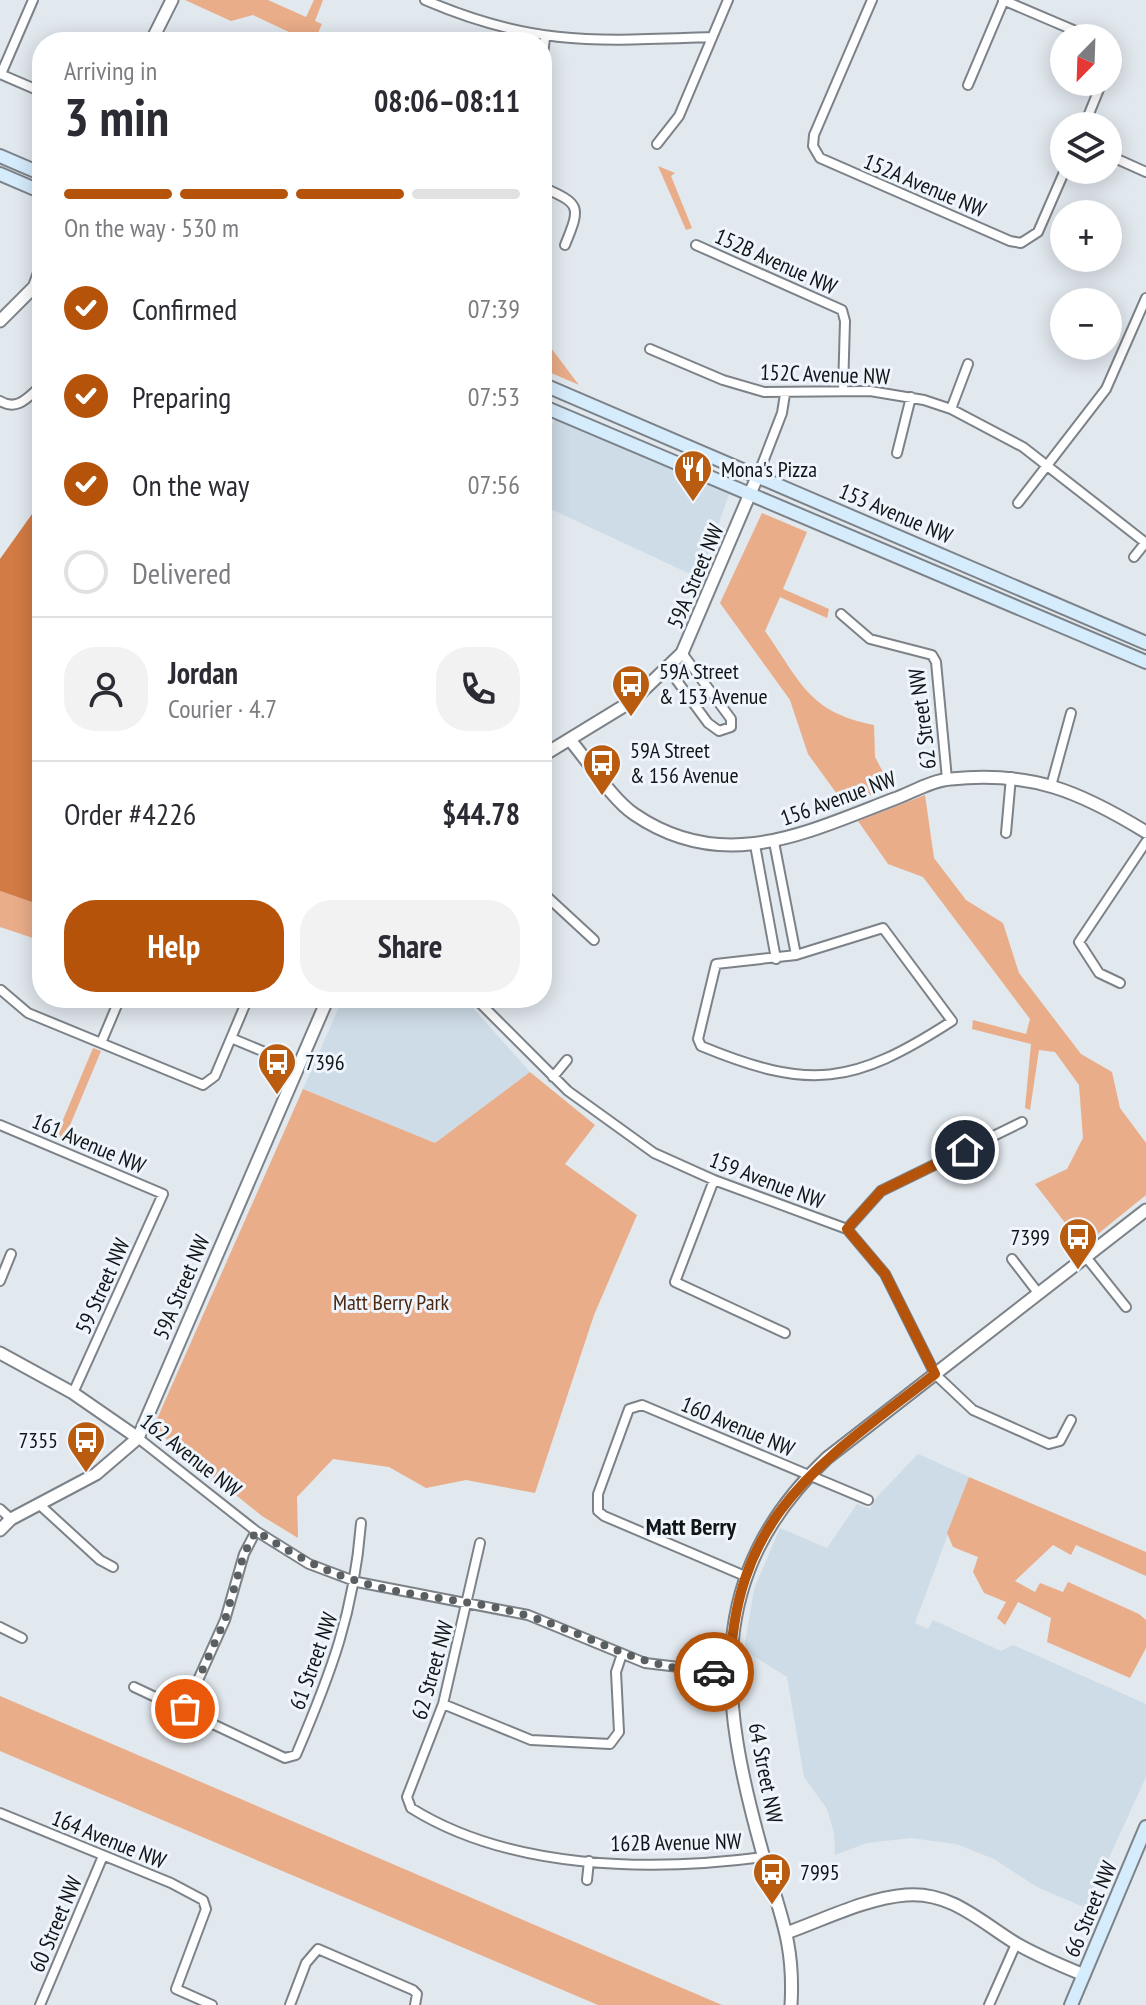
<!DOCTYPE html>
<html lang="en">
<head>
<meta charset="utf-8">
<style>
	:root { --surface:#fff; --page:#f2f2f3; --text:#2b2b33; --muted:#7c7c81; --line:#e1e1e2; --accent:#b45309 }
	body { margin:0; font-family:"PT Sans Narrow",sans-serif; background:var(--page); color:var(--text); height:100vh; display:flex; flex-direction:column; font-size:30px; white-space:nowrap }
	* { box-sizing:border-box; margin:0 }
	p { font-size:26px; color:var(--muted) }
	.icon { flex:none; width:44px; height:44px; fill:none; stroke:currentColor; stroke-width:2; stroke-linecap:round; stroke-linejoin:round }
	.map { position:relative; flex:1; overflow:hidden }
	.panel { position:absolute; left:32px; top:32px; width:520px; height:976px; display:flex; flex-direction:column; background:var(--surface); border-radius:32px; box-shadow:0 4px 20px #0003 }
	.panel>* { flex:none }
	.needle { width:52px; rotate:203deg }
	.fabs { position:absolute; left:1050px; top:24px; display:grid; gap:16px }
	.fabs a { display:grid; place-items:center; width:72px; height:72px; border-radius:50%; background:var(--surface); box-shadow:0 4px 20px #0003; font-size:40px }
	.pin { position:absolute; display:grid; place-items:center; width:68px; height:68px; color:#fff; margin:-34px; border:4px solid #fff; border-radius:50%; box-shadow:0 2px 8px #0007 }
	.courier { position:absolute; display:grid; place-items:center; width:80px; height:80px; margin:-40px; border:6px solid #b45309; border-radius:50%; background:#fff; color:#222; box-shadow:0 2px 10px #0007 }
	.head em { font-style:normal; font-weight:600 }
	.head div { display:flex; flex-direction:column-reverse }
	.head { display:flex; align-items:center; justify-content:space-between; height:136px; padding:0 32px }
	h1 { font-size:52px; font-weight:600; line-height:60px }
	.bar { display:grid; grid-template-columns:repeat(4,1fr); gap:12px 8px; align-content:center; height:96px; padding:0 32px }
	.bar i { height:10px; border-radius:6px; background:var(--line) }
	.bar .selected { background:var(--accent) }
	.bar p { grid-column:span 4 }
	.line { display:flex; align-items:center; gap:20px; padding:0 32px; border-top:2px solid var(--line) }
	.line div { flex:1 }
	.round { display:grid; place-items:center; flex:none; width:84px; height:84px; border-radius:32px; background:var(--page) }
	ol { padding:0 32px; list-style:none }
	li { display:flex; align-items:center; gap:24px; height:88px }
	li p { margin-inline-start:auto }
	li .icon { padding:8px; border-radius:50%; background:var(--accent); color:#fff; stroke-width:4 }
	li:last-child { color:var(--muted) }
	li i { width:44px; height:44px; border:4px solid var(--line); border-radius:50% }
	.button { display:flex; gap:16px; margin-top:auto; padding:16px 32px }
	.button a { flex:1; height:92px; border-radius:32px; background:var(--accent); color:#fff; font-size:32px; font-weight:600; line-height:92px; text-align:center }
	.button a+a { background:var(--page); color:var(--text) }
	.map>svg:first-child { display:block }
	.built { fill:#cedce7 }
	.green { fill:#eaad89 }
	.water { fill:#d27b44 }
	.lines { fill:none; stroke-linecap:round; stroke-linejoin:round }
	.minor-casing { stroke:#7c8288; stroke-width:12 }
	.tertiary-casing { stroke:#7c8288; stroke-width:15 }
	.secondary-casing { stroke:#7c8288; stroke-width:16 }
	.minor { stroke:#fff; stroke-width:8 }
	.tertiary { stroke:#fff; stroke-width:11 }
	.secondary { stroke:#d5ecfd; stroke-width:12 }
	.done { stroke:#5a5f62; stroke-width:8; stroke-dasharray:0 14.4 }
	.route { stroke:#b45309; stroke-width:10 }
	.labels { text-anchor:middle; stroke-width:6; stroke-linejoin:round; paint-order:stroke }
	.street-label { font-size:22px; fill:#121517; stroke:#eef5fc }
	.poi-label { font-size:22px; fill:#121517; stroke:#eef5fc; text-anchor:start }
	.park-label { font-size:22px; fill:#4d2912; stroke:#eef5fc }
	.neighbourhood-label { font-size:24px; font-weight:bold; fill:#121517; stroke:#eef5fc }
</style>
</head>
<body>
<div class="map">
<svg width="1146" height="2005" viewBox="0 0 1146 2005">
	<rect width="100%" height="100%" fill="#e1e8ee"/>
	<path class="built" d="M 555,418 L 730,492 L 699,578 L 542,505 L 542,448 Z
		M 343,998 L 464,998 L 530,1072 L 435,1143 L 303,1089 Z
		M 918,1454 L 969,1477 L 915,1623 L 928,1629 L 933,1620 L 1001,1651 L 1013,1645 L 1146,1704 L 1146,1777 L 1086,1908 L 1037,1887 L 994,1859 L 956,1844 L 911,1838 L 867,1843 L 835,1855 L 834,1833 L 827,1809 L 804,1777 L 787,1677 L 744,1650 L 754,1589 L 780,1528 L 827,1548 L 857,1504 L 870,1509 L 876,1498 Z"/>
	<path class="green" d="M 185,0 L 268,0 L 306,17 L 314,0 L 323,0 L 315,21 L 322,24 L 318,33 L 325,42 L 299,42 L 291,33 L 253,15 L 231,21 Z
		M 658,166 L 675,173 L 671,176 L 692,228 L 686,230 Z
		M 542,336 L 579,385 L 542,369 Z
		M 762,513 L 807,532 L 783,589 L 829,609 L 827,618 L 780,597 L 765,631 C 801,682 808,712 874,725 L 875,757 L 891,787 L 845,805 L 808,754 L 790,700 L 720,603 Z
		M 925,795 L 934,858 L 966,900 L 1003,923 L 1019,973 L 1081,1054 L 1112,1072 L 1120,1108 L 1146,1143 L 1146,1195 L 1083,1246 L 1035,1184 L 1067,1169 L 1083,1138 L 1079,1085 L 1055,1052 L 1039,1050 L 1030,1110 L 1025,1108 L 1031,1044 L 972,1029 L 973,1020 L 1026,1034 L 1030,1019 L 923,877 L 888,864 L 858,821 Z
		M 0,891 L 42,905 L 42,941 L 0,927 Z
		M 93,1048 L 101,1051 L 63,1142 L 55,1139 Z
		M 530,1072 L 595,1125 L 565,1164 L 637,1215 L 594,1315 L 535,1493 L 466,1480 L 426,1488 L 389,1467 L 333,1459 L 297,1497 L 298,1538 L 262,1516 L 153,1428 L 303,1089 L 435,1143 Z
		M 969,1477 L 1146,1552 L 1146,1576 L 1076,1545 L 1071,1555 L 1053,1545 L 1015,1581 L 1035,1592 L 1040,1583 L 1063,1592 L 1068,1582 L 1139,1614 L 1146,1620 L 1146,1648 L 1130,1678 L 1047,1642 L 1051,1618 L 1018,1602 L 1005,1625 L 997,1618 L 1006,1602 L 984,1593 L 973,1572 L 978,1557 L 953,1547 L 947,1533 Z
		M 0,1696 L 722,2005 L 598,2005 L 0,1751 Z"/>
	<path class="water" d="M 42,500 L 42,905 L 41,905 L 0,891 L 0,559 Z"/>
	<g class="lines">
		<g class="minor-casing">
			<path id="minor" d="M 425,0 C 534,47 597,41 712,37
				M 872,0 L 814,135 L 813,146 L 820,158 L 1010,241 L 1021,243 L 1038,232 L 1065,170
				M 1003,0 L 1092,38
				M 1108,50 L 1108,67
				M 542,63 L 545,38
				M 0,74 L 42,92
				M 1,74 L 33,0
				M 968,85 L 1004,0
				M 1084,126 L 1102,82
				M 657,144 L 679,116 L 728,0
				M 1108,155 L 1146,172
				M 542,187 C 581,204 581,206 565,245
				M 696,245 L 842,310 L 845,321 L 843,390
				M 650,349 L 723,380 L 764,392 L 870,391 L 924,400 L 951,409 L 1023,447 L 1146,543
				M 0,401 C 18,412 29,396 42,385
				M 951,409 L 968,364
				M 897,453 L 911,397
				M 758,475 L 782,413 L 785,394
				M 1018,503 L 1106,389 L 1146,298
				M 1134,557 L 1146,542
				M 841,614 L 870,639 L 932,655 L 936,662 L 947,779
				M 669,670 L 708,723 L 719,731 L 731,727 L 731,719 L 682,653
				M 1051,786 L 1071,713
				M 1006,833 L 1011,777
				M 774,842 L 796,955
				M 755,845 L 776,959
				M 542,892 L 594,940
				M 883,928 L 952,1021 C 853,1085 810,1091 701,1046 L 698,1039 L 716,964 L 796,955 Z
				M 1120,983 L 1099,973 L 1079,942 L 1146,842
				M 1,990 L 28,1013 L 203,1085 L 215,1076 L 248,998
				M 475,998 L 568,1091 L 654,1153 L 714,1180 L 847,1229 L 885,1274 L 935,1374 L 973,1410 L 1049,1444 L 1060,1441 L 1071,1420
				M 231,1038 L 298,1066
				M 101,1043 L 120,998
				M 553,1077 L 567,1060
				M 0,1125 L 163,1194 L 73,1393
				M 714,1180 L 675,1282 L 785,1333
				M 847,1229 L 881,1191 L 1022,1122
				M 1086,1257 L 1126,1307
				M 1012,1259 L 1039,1294
				M 0,1281 L 11,1254
				M 138,1438 L 256,1531 L 309,1564 L 357,1582 L 528,1615 L 645,1663 L 730,1673
				M 41,1506 L 100,1560 L 113,1567
				M 0,1509 L 11,1519
				M 480,1543 L 443,1704 L 407,1797 L 411,1808 C 510,1870 651,1872 764,1857
				M 745,1576 L 604,1516 L 598,1511 L 598,1494 L 629,1409 L 642,1405 L 868,1500
				M 0,1627 L 22,1638
				M 134,1687 L 285,1758 L 296,1755 C 331,1673 354,1613 361,1523
				M 443,1704 L 531,1740 L 610,1744 L 619,1732 L 616,1672 L 622,1654
				M 185,1709 L 225,1620 L 244,1554 L 256,1531
				M 0,1813 L 171,1883 L 203,1900 L 206,1909 L 176,1989 L 212,2005
				M 587,1880 L 589,1861
				M 40,2005 L 103,1856
				M 290,2005 L 306,1963 L 318,1949 L 413,1990 L 417,1994 L 415,2005
				M 989,2005 L 1016,1944"/>
		</g>
		<g class="tertiary-casing">
			<path id="tertiary" d="M 151,42 L 172,0
				M 35,285 L 42,266
				M 0,321 L 42,279
				M 570,740 C 588,761 612,799 634,814 C 723,875 805,833 894,799 C 911,793 932,780 951,779 C 1032,771 1079,791 1146,832
				M 542,756 L 632,701 L 682,653 L 758,475
				M 0,1353 L 73,1393 L 138,1438
				M 0,1530 L 11,1519 L 96,1474 L 138,1438 L 328,998
				M 789,1932 C 825,1919 867,1898 906,1895 C 951,1891 982,1923 1017,1944 C 1038,1956 1062,1966 1084,1975
				M 791,2005 C 795,1940 778,1911 762,1851 C 720,1700 703,1575 827,1458 L 1146,1210"/>
		</g>
		<g class="secondary-casing">
			<path id="secondary" d="M 0,156 L 42,174
				M 0,174 L 42,192
				M 542,384 L 1146,643
				M 542,406 L 1146,662
				M 1071,2005 L 1146,1827"/>
		</g>
		<use href="#minor" class="minor"/>
		<use href="#tertiary" class="tertiary"/>
		<use href="#secondary" class="secondary"/>
	</g>
	<g class="lines">
		<path class="done" d="M 185,1709 L 225,1620 L 244,1554 L 256,1531 C 288,1551 318,1569 354,1580 C 410,1599 471,1598 528,1616 C 598,1637 636,1669 714,1672"/>
		<path class="route" d="M 714,1672 L 730,1673 C 734,1513 821,1463 935,1374 L 885,1274 L 847,1229 L 881,1191 L 965,1150"/>
	</g>
	<defs>
		<g id="restaurant-pin" transform="scale(2)"><path d="M0 17L-7.5 6A9.5 9.5 0 1 1 7.5 6Z" fill="#ba5c10" stroke="#eef5fc"/><path d="M-5-6h1v4h1v-4h1v4h1v-4h1v5L-1.5 .5V6h-2V.5L-5-1ZM5-6V6H3V1.5H1.5Q1.5-4 5-6Z" fill="#fff"/></g>
		<g id="bus-pin" transform="scale(2)"><path d="M0 17L-7.5 6A9.5 9.5 0 1 1 7.5 6Z" fill="#ba5c10" stroke="#eef5fc"/><path d="M-5-6H5V4H4V6H2V4H-2V6H-4V4H-5ZM-3.5-4V0h7V-4ZM-3.5 1.2v1.5H-2V1.2ZM2 1.2v1.5H3.5V1.2Z" fill="#fff"/></g>
	</defs>
	<g fill-rule="evenodd">
		<use href="#restaurant-pin" x="693" y="469"/>
		<use href="#bus-pin" x="631" y="684"/>
		<use href="#bus-pin" x="602" y="763"/>
		<use href="#bus-pin" x="277" y="1062"/>
		<use href="#bus-pin" x="1078" y="1237"/>
		<use href="#bus-pin" x="86" y="1440"/>
		<use href="#bus-pin" x="772" y="1872"/>
	</g>
	<g class="labels">
		<g class="street-label">
			<text transform="translate(925 185) rotate(23)" y="8">152A Avenue NW</text>
			<text transform="translate(776 261) rotate(24)" y="8">152B Avenue NW</text>
			<text transform="translate(825 374) rotate(2)" y="8">152C Avenue NW</text>
			<text transform="translate(896 513) rotate(23)" y="8">153 Avenue NW</text>
			<text transform="translate(695 576) rotate(-67)" y="8">59A Street NW</text>
			<text transform="translate(922 719) rotate(-97)" y="8">62 Street NW</text>
			<text transform="translate(838 798) rotate(-20)" y="8">156 Avenue NW</text>
			<text transform="translate(89 1143) rotate(23)" y="8">161 Avenue NW</text>
			<text transform="translate(767 1180) rotate(21)" y="8">159 Avenue NW</text>
			<text transform="translate(102 1286) rotate(-66)" y="8">59 Street NW</text>
			<text transform="translate(181 1287) rotate(-67)" y="8">59A Street NW</text>
			<text transform="translate(738 1426) rotate(23)" y="8">160 Avenue NW</text>
			<text transform="translate(191 1455) rotate(38)" y="8">162 Avenue NW</text>
			<text transform="translate(313 1661) rotate(-70)" y="8">61 Street NW</text>
			<text transform="translate(432 1670) rotate(-74)" y="8">62 Street NW</text>
			<text transform="translate(766 1773) rotate(79)" y="8">64 Street NW</text>
			<text transform="translate(109 1839) rotate(22)" y="8">164 Avenue NW</text>
			<text transform="translate(676 1842) rotate(-1)" y="8">162B Avenue NW</text>
			<text transform="translate(1090 1909) rotate(-67)" y="8">66 Street NW</text>
			<text transform="translate(55 1924) rotate(-67)" y="8">60 Street NW</text>
		</g>
		<g class="poi-label">
			<text x="721" y="477">Mona's Pizza</text>
			<text x="659" y="679">59A Street<tspan x="659" dy="25">&amp; 153 Avenue</tspan></text>
			<text x="630" y="758">59A Street<tspan x="630" dy="25">&amp; 156 Avenue</tspan></text>
			<text x="305" y="1070">7396</text>
			<text x="1050" y="1245" text-anchor="end">7399</text>
			<text x="58" y="1448" text-anchor="end">7355</text>
			<text x="800" y="1880">7995</text>
		</g>
		<g class="park-label">
			<text x="391" y="1310">Matt Berry Park</text>
		</g>
		<g class="neighbourhood-label">
			<text x="691" y="1535">Matt Berry</text>
		</g>
	</g>
</svg>
<div class="fabs">
<a><svg class="needle" viewBox="-14 -14 28 28"><path d="M0-13l5 13h-10z" fill="#e53935"/><path d="M0 13l5-13h-10z" fill="#7c7c81"/></svg></a>
<a><svg class="icon" aria-label="layers" viewBox="0 0 24 24"><path d="M12 4l9 5-9 5-9-5zM3 14l9 5 9-5"/></svg></a>
<a>+</a>
<a>−</a>
</div>
<div class="pin" style="left:185px;top:1709px;background:#ea580c"><svg class="icon" aria-label="bag" viewBox="0 0 24 24"><path d="M5 8h14l-1 12H6zM9 8a3 3 0 0 1 6 0"/></svg></div>
<div class="pin" style="left:965px;top:1150px;background:#1f2937"><svg class="icon" aria-label="home" viewBox="0 0 24 24"><path d="M3 11l9-7 9 7M6 9v11h12V9"/></svg></div>
<div class="courier" style="left:714px;top:1672px"><svg class="icon" aria-label="car" viewBox="0 0 24 24"><path d="M5 17H2v-5l4-1 3-4h7l3 4 3 1v5h-3M9 17h6M6 11h13"/><circle cx="7" cy="17" r="2"/><circle cx="17" cy="17" r="2"/></svg></div>
<section class="panel">
<div class="head"><div><h1>3 min</h1><p>Arriving in</p></div><em>08:06–08:11</em></div>
<div class="bar"><i class="selected"></i><i class="selected"></i><i class="selected"></i><i></i><p>On the way · 530 m</p></div>
<ol>
<li><svg class="icon" aria-label="check" viewBox="0 0 24 24"><path d="M5 12l5 5 9-10"/></svg>Confirmed<p>07:39</p></li>
<li><svg class="icon" aria-label="check" viewBox="0 0 24 24"><path d="M5 12l5 5 9-10"/></svg>Preparing<p>07:53</p></li>
<li><svg class="icon" aria-label="check" viewBox="0 0 24 24"><path d="M5 12l5 5 9-10"/></svg>On the way<p>07:56</p></li>
<li><i></i>Delivered</li>
</ol>
<div class="line" style="height:144px"><a class="round"><svg class="icon" aria-label="person" viewBox="0 0 24 24"><circle cx="12" cy="8" r="4"/><path d="M4 21q1-7 8-7t8 7"/></svg></a><div><b>Jordan</b><p>Courier · 4.7</p></div><a class="round"><svg class="icon" aria-label="phone" viewBox="0 0 24 24"><path d="M5 4h4l2 5-3 2q2 4 5 5l2-3 5 2v4C11 20 4 13 5 4z"/></svg></a></div>
<div class="line" style="height:104px"><div>Order #4226</div><b>$44.78</b></div>
<div class="button"><a>Help</a><a>Share</a></div>
</section>
</div>
</body>
</html>
